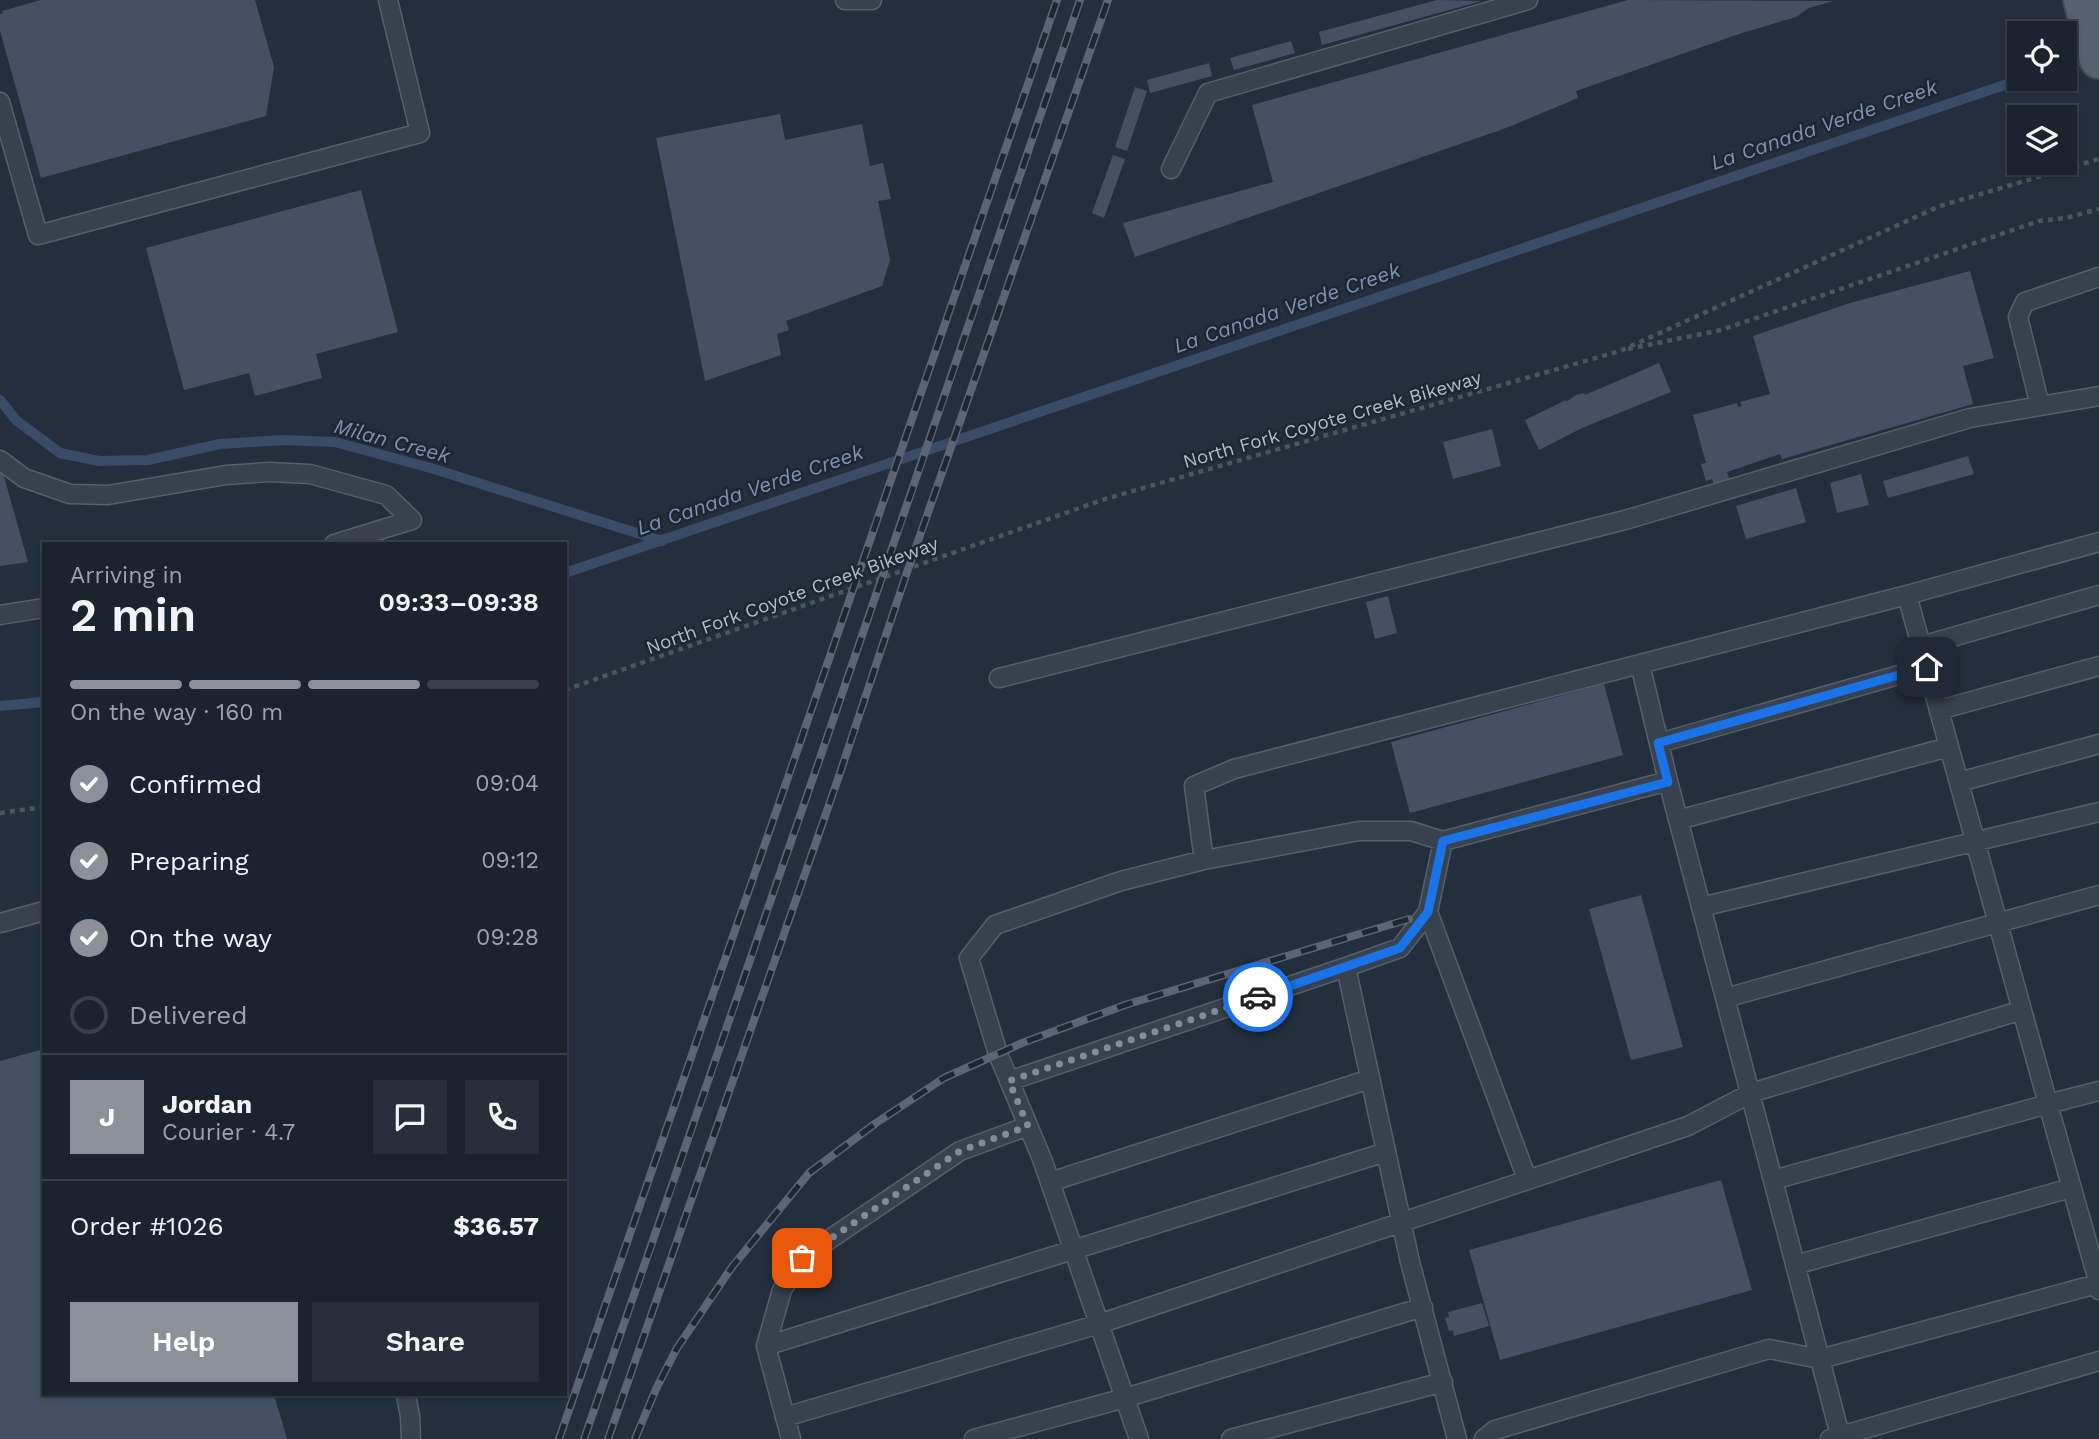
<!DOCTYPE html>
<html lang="en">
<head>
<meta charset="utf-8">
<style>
	:root { --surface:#1b232e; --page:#282f3a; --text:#f1f3f6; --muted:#a0a4aa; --line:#39404a; --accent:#8c9099 }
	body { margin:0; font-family:"Work Sans",sans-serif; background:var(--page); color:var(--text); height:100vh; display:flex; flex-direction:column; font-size:26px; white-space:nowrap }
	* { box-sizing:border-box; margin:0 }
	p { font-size:23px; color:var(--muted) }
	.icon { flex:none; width:38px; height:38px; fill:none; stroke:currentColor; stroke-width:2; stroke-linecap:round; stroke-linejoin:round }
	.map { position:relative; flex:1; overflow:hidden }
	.drawer { position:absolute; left:42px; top:542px; width:525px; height:854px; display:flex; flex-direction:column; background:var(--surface); border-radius:0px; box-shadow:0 2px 5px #0004,0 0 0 2px var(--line) }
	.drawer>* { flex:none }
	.fabs { position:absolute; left:2007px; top:21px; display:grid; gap:14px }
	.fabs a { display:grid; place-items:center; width:70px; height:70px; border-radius:0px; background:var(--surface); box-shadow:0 2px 5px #0004,0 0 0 2px var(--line); font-size:35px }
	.pin { position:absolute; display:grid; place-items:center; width:60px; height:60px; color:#fff; margin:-30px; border-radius:14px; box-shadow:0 4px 10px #0006 }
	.courier { position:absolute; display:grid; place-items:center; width:70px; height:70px; margin:-35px; border:5px solid #1a73e8; border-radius:50%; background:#fff; color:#222; box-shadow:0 2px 9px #0007 }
	.headline em { font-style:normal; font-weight:600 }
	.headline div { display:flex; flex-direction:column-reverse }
	.headline { display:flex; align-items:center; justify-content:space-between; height:119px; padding:0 28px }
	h1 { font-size:46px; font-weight:600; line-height:52px }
	.bar { display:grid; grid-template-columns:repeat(4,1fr); gap:10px 7px; align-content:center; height:84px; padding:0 28px }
	.bar i { height:9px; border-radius:5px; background:var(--line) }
	.bar .selected { background:var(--accent) }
	.bar p { grid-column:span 4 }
	.line { display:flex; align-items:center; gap:18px; padding:0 28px; border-top:2px solid var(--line) }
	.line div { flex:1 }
	.round { display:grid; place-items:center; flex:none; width:74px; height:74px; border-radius:0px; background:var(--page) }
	ol { padding:0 28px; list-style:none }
	li { display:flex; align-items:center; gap:21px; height:77px }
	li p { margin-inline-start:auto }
	li .icon { padding:7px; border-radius:50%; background:var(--accent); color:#fff; stroke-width:4 }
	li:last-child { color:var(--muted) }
	li i { width:38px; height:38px; border:4px solid var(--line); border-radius:50% }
	.button { display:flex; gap:14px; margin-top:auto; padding:14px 28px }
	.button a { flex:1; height:80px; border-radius:0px; background:var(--accent); color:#fff; font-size:28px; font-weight:600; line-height:80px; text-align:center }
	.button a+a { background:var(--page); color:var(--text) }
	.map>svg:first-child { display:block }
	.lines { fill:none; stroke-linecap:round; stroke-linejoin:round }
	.stream { stroke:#394c67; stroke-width:10 }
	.building { fill:#455162 }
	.lane-casing { stroke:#565f6c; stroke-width:21 }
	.primary-casing { stroke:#414a57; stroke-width:42 }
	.path { stroke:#44595c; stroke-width:4.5; stroke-dasharray:5 5; stroke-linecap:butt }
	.lane { stroke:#38414e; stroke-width:18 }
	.primary { stroke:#56606e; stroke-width:38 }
	.rail-casing { stroke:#5a6575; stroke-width:8 }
	.rail { stroke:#1d2633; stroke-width:5; stroke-dasharray:16; stroke-linecap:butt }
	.done { stroke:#828b98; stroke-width:7; stroke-dasharray:0 12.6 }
	.route { stroke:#1a73e8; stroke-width:9 }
	.labels { text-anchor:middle; stroke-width:5; stroke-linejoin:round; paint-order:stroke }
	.street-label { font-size:19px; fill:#b4bcc9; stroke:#1d2633 }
	.water-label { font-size:21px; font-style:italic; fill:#7c92b1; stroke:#1d2633 }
</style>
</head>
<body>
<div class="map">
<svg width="2099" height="1439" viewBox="0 0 2099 1439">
	<rect width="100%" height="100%" fill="#242f3e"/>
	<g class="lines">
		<path class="stream" d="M 2065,64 L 2092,54
			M 0,400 L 17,421 L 60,453 L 99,461 L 148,460 L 220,444 L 284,440 L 335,442 L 434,469 L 662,541
			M 565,573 L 2022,79
			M 0,706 L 44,702"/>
	</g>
	<path class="building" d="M 41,0 L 255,0 L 274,67 L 266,116 L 41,178 L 0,31 L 0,14 L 3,14 L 2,11 Z
		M 1437,0 L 1482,1 L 1322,45 L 1319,32 Z
		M 1628,0 L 1834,1 L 1809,8 L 1796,17 L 1739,34 L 1576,91 L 1578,98 L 1506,128 L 1135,257 L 1123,223 L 1273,182 L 1252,105 Z
		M 1291,41 L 1295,53 L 1234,70 L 1230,58 Z
		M 1209,63 L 1212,76 L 1150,93 L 1147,80 Z
		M 1135,87 L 1147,91 L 1127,151 L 1115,147 Z
		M 780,114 L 785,140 L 862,124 L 870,166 L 883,163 L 891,199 L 878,201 L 890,260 L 882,286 L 786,321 L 789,330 L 777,334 L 781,355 L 705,381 L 656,138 Z
		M 1113,155 L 1125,159 L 1104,218 L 1092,213 Z
		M 361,190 L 398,332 L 316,354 L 322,378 L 255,396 L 249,373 L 184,390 L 146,248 Z
		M 1970,271 L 1994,358 L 1963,366 L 1973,404 L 1782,459 L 1780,454 L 1727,472 L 1730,482 L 1715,487 L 1712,479 L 1706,481 L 1701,464 L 1706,463 L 1693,415 L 1737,403 L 1738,407 L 1742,406 L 1740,402 L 1770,394 L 1753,336 L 1850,303 Z
		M 1659,363 L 1671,392 L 1582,428 L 1539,450 L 1525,420 L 1566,400 L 1566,402 L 1576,395 L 1584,393 L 1585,395 Z
		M 1492,429 L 1501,466 L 1453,479 L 1443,442 Z
		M 1968,456 L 1974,474 L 1888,498 L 1883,481 Z
		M 0,466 L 1,466 L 28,562 L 0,566 Z
		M 1861,474 L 1869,505 L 1837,513 L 1830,483 Z
		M 1796,488 L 1806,522 L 1746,539 L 1736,506 Z
		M 1388,596 L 1397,633 L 1375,639 L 1366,602 Z
		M 1604,684 L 1623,755 L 1410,813 L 1391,742 Z
		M 1641,895 L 1683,1047 L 1631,1060 L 1589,909 Z
		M 44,1049 L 44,1395 L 274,1395 L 287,1439 L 0,1439 L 0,1061 Z
		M 1721,1180 L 1752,1290 L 1500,1360 L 1469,1250 Z
		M 1482,1303 L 1489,1326 L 1454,1336 L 1453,1330 L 1449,1331 L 1445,1318 L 1449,1317 L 1448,1312 Z"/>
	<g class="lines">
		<g class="lane-casing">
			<path id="lane" d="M 845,0 L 872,0
				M 0,102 L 38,235 L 420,133 L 388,0
				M 1171,169 L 1208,93 L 1528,0
				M 2040,406 L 2018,317 L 2025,302 L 2099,277
				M 0,460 L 24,478 L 70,494 L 108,495 L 226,475 L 269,472 L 310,474 L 386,495 L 412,520 L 334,544
				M 1907,595 L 2099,542
				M 0,615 L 44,608
				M 1921,646 L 2099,595
				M 999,678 L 1625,520 L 1970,418 L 2099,396
				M 1939,710 L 2099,666
				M 1659,743 L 1927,667
				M 1668,781 L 1841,1439
				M 1959,782 L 2099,744
				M 1678,820 L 1949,747
				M 1204,860 L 1359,831 L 1411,831 L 1443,841
				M 1701,907 L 2099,812
				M 1428,912 L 1527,1179
				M 0,923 L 44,911
				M 1725,998 L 2099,895
				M 1009,1081 L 1346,967
				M 2099,1091 L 2048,1104 L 2099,1284
				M 1050,1182 L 1370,1079
				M 1795,1265 L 2071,1188
				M 766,1346 L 782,1290 L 802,1258 L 960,1151 L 1028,1126
				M 406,1395 L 410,1416 L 411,1439
				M 785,1417 L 1099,1324 L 1688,1126 L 1751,1093 L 2022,1010
				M 791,1439 L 766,1346 L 1386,1152
				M 974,1439 L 1125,1398 L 1423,1307
				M 1139,1439 L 1042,1159 L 998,1054 L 969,958 L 995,925 L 1121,881 L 1204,860 L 1194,786 L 1234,769 L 1907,595 L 2048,1104 L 1773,1180
				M 1231,1439 L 1443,1382
				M 1457,1439 L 1410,1262 L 1346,967 L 1400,948 L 1428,912 L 1443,841 L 1668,781 L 1640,664
				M 1484,1439 L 1495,1430 L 1769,1349 L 1820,1359 L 2097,1284 L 2099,1290
				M 1830,1439 L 2099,1361"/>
		</g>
		<g class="primary-casing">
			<path id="primary" d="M 2083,0 L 2099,59"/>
		</g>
		<path class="path" d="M 1628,349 L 1721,330 L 2039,221 L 2066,218 L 2099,209
			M 565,690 L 1105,499 L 1620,351 L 1940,206 L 2099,159
			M 0,813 L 44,807"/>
		<use href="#lane" class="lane"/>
		<use href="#primary" class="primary"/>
		<g class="rail-casing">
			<path id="rail" d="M 559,1439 L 1057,0
				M 584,1439 C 751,960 916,480 1080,0
				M 608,1439 L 838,779 L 904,581 L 1108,0
				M 635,1439 L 656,1389 L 677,1348 L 732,1267 L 809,1173 L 876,1123 L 944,1078 L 1022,1043 L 1125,1005 L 1409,919"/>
		</g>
		<use href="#rail" class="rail"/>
	</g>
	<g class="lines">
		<path class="done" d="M 802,1258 L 960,1151 L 1028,1126 L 1009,1081 L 1258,997"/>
		<path class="route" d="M 1258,997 L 1400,948 L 1428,912 L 1443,841 L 1668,782 L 1658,743 L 1927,667"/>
	</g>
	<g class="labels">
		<g class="street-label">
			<text transform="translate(1332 419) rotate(-16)" y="7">North Fork Coyote Creek Bikeway</text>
			<text transform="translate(792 595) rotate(-20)" y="7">North Fork Coyote Creek Bikeway</text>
		</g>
		<g class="water-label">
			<text transform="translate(1824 125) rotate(-19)" y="7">La Canada Verde Creek</text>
			<text transform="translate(1287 308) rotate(-19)" y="7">La Canada Verde Creek</text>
			<text transform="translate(392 441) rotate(15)" y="7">Milan Creek</text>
			<text transform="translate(750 490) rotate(-19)" y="7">La Canada Verde Creek</text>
		</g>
	</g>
</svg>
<div class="fabs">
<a><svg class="icon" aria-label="locate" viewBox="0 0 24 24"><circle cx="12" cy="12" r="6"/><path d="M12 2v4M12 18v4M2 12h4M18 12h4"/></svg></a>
<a><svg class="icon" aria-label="layers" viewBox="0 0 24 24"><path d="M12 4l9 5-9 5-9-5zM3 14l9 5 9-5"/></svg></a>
</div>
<div class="pin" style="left:802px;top:1258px;background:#ea580c"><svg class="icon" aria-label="bag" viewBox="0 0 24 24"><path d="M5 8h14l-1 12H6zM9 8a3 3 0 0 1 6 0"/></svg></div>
<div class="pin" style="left:1927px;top:667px;background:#1f2937"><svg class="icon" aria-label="home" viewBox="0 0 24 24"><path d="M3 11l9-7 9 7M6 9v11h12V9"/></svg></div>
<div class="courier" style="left:1258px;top:997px"><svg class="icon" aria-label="car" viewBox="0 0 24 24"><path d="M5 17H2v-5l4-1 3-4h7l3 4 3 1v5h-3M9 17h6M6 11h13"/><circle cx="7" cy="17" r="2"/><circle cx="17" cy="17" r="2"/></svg></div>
<section class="drawer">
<div class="headline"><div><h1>2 min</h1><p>Arriving in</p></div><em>09:33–09:38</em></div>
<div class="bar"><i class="selected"></i><i class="selected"></i><i class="selected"></i><i></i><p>On the way · 160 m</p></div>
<ol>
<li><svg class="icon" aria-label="check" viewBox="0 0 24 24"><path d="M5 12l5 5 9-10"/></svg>Confirmed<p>09:04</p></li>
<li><svg class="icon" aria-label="check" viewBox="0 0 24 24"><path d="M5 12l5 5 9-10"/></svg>Preparing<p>09:12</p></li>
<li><svg class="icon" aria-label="check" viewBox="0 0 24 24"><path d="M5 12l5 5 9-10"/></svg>On the way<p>09:28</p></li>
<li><i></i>Delivered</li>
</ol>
<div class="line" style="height:126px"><b class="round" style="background:var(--accent);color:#fff">J</b><div><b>Jordan</b><p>Courier · 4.7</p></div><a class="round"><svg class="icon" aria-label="chat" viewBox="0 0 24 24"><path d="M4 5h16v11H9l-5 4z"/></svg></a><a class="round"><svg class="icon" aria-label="phone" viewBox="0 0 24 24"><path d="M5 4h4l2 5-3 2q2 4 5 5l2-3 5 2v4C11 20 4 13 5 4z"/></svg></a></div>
<div class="line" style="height:91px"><div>Order #1026</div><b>$36.57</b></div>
<div class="button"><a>Help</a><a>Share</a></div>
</section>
</div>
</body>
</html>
